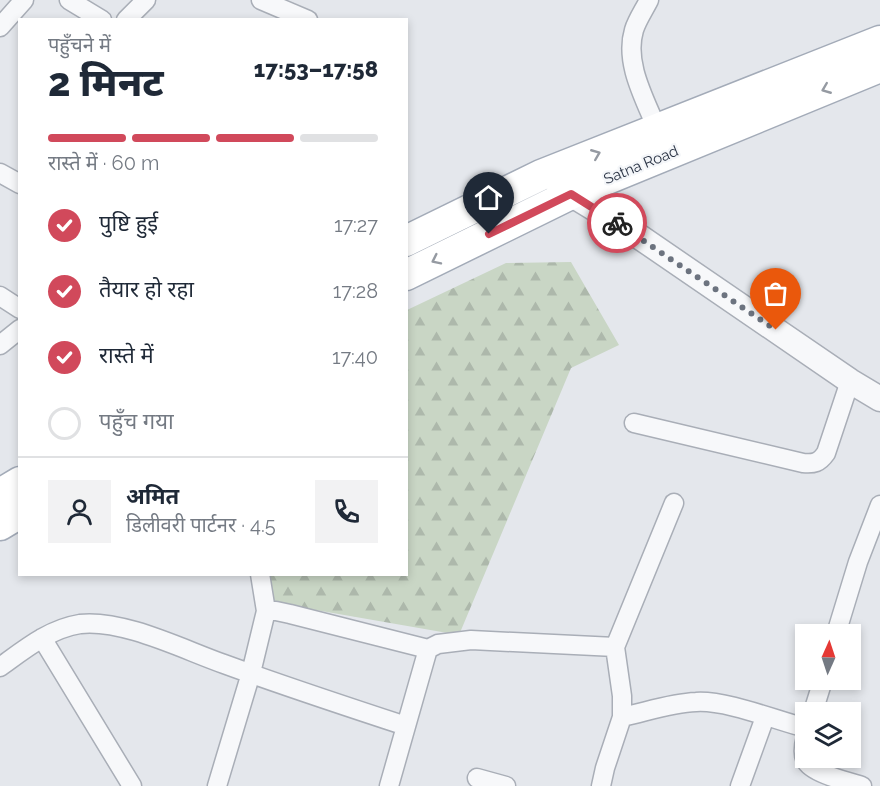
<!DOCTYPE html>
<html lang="hi">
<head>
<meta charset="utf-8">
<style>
	:root { --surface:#fff; --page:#f2f2f3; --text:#1f2937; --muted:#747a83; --line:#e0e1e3; --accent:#d1495b }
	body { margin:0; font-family:Raleway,"Noto Sans Devanagari",sans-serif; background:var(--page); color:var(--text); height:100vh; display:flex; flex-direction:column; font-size:22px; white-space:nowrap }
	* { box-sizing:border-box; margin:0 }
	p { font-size:20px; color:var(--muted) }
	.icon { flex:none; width:33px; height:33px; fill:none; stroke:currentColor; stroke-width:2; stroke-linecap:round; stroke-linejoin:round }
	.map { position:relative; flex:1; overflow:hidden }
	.side { position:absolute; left:18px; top:18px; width:390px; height:558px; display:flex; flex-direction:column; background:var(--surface); border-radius:0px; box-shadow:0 3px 9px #0003 }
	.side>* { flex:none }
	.needle { width:39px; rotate:3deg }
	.tools { position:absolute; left:795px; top:624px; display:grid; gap:12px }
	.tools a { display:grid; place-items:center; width:66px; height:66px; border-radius:0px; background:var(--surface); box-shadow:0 3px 9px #0003; font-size:30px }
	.pin { position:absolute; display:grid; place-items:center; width:51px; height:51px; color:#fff; margin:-62px -26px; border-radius:50% 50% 50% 0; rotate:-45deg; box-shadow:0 0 6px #0007 }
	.pin .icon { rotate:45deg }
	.courier { position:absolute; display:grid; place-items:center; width:60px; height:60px; margin:-30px; border:4px solid #d1495b; border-radius:50%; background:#fff; color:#222; box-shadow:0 2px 8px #0007 }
	.headline em { font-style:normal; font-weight:800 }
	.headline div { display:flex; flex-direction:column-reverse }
	.headline { display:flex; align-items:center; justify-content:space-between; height:102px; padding:0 30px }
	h1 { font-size:39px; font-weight:800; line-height:45px }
	.bar { display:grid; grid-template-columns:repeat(4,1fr); gap:9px 6px; align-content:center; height:72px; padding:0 30px }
	.bar i { height:8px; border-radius:4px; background:var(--line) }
	.bar .current { background:var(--accent) }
	.bar p { grid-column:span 4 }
	.line { display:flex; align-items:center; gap:15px; padding:0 30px; border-top:2px solid var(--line) }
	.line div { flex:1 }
	.round { display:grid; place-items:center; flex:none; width:63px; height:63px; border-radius:0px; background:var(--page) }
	ol { padding:0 30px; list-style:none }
	li { display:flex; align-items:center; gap:18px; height:66px }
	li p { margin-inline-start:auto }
	li .icon { padding:6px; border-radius:50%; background:var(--accent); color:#fff; stroke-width:4 }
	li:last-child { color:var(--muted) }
	li i { width:33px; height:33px; border:3px solid var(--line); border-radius:50% }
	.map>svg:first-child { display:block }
	.forest { fill:url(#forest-firs) }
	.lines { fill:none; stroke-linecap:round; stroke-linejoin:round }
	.minor-casing { stroke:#a9aeb7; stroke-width:21 }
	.tertiary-casing { stroke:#a9aeb7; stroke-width:27 }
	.primary-casing { stroke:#a3abb8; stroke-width:33 }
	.minor { stroke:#f7f8fa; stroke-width:18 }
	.tertiary { stroke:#f7f8fa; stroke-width:24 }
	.primary { stroke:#fff; stroke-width:30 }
	.oneway { stroke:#959aa2 }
	.done { stroke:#6c737f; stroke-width:6; stroke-dasharray:0 10.8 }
	.route { stroke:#d1495b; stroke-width:8 }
	.labels { text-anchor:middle; stroke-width:4.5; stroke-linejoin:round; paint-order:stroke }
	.street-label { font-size:15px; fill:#2b3445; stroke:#f4f6f9 }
</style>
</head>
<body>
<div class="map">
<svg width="880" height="786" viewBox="0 0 880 786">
	<defs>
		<pattern id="forest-firs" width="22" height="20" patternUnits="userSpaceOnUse" patternTransform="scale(1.5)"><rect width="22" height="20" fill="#c9d6c5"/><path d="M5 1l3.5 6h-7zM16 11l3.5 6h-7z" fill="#adb8ab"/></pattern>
	</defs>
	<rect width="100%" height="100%" fill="#e4e7ec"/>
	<path class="forest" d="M 571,262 L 619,345 L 571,368 L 459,635 L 264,601 L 262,575 L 406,574 L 407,310 L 506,263 Z"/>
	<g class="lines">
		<g class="minor-casing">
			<path id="minor" d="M 69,0 L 102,20
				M 261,0 L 308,20
				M 649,0 C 644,10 637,20 634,30 C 624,63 645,99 657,129
				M 126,20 L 146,0
				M 0,27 L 24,0
				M 0,173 L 20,184
				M 0,296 L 20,309
				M 0,345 L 20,329
				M 634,423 L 803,463 C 814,464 819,463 826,453 L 850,381
				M 260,574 L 266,611
				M 836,634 L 858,562 L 880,505
				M 42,638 L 132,786
				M 0,667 C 25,649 49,629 80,624 C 123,619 184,650 224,664 C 284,686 345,706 406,726
				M 813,712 L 823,680
				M 622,717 C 646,712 671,703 696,702 C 726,700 775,720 806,728
				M 806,737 C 804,744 802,754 806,761 C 811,773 849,782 862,786
				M 477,778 L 506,786
				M 217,786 L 251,673 L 266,611 L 276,611 L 290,614 L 428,649
				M 389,786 L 428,649 L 438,644 L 471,640 L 615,647
				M 601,786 L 605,768 L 622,717 L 622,696 L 615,647 L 674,503
				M 740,786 L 765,717"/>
		</g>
		<g class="tertiary-casing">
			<path id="tertiary" d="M 559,187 L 628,229 L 850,381 L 880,399"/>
		</g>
		<g class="primary-casing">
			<path id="primary" d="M 406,241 L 541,175 L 880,41
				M 406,275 L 571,194 L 880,67
				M 0,494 L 20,482
				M 0,525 L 20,513"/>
		</g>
		<use href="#minor" class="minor"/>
		<use href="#tertiary" class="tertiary"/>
		<use href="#primary" class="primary"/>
	</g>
	<defs><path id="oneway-chevron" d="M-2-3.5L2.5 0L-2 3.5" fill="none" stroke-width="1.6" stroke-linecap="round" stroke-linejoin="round" transform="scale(1.5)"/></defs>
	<g class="oneway">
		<use href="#oneway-chevron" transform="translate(826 89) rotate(158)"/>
		<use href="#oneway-chevron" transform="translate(596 154) rotate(-22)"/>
		<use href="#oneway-chevron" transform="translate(436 260) rotate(154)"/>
	</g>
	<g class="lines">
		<path class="done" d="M 617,223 L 776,330"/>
		<path class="route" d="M 489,234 L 571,194 L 617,223"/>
	</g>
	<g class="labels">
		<g class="street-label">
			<text transform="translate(641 165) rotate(-22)" y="5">Satna Road</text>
		</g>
	</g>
</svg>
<div class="tools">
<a><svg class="needle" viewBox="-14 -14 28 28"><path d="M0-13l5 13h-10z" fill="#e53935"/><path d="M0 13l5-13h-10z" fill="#747a83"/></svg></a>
<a><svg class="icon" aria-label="layers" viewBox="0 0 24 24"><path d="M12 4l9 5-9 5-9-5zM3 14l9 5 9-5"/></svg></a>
</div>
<div class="pin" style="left:776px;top:330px;background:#ea580c"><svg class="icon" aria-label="bag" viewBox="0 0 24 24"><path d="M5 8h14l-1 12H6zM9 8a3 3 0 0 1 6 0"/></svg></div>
<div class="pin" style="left:489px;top:234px;background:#1f2937"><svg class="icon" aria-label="home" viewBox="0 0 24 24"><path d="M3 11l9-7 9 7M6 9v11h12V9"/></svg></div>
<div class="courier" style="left:617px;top:223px"><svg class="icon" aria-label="bike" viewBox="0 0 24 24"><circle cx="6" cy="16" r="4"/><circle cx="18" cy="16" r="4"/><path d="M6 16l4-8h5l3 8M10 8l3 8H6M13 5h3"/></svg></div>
<section class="side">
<div class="headline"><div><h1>2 मिनट</h1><p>पहुँचने में</p></div><em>17:53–17:58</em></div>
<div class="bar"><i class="current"></i><i class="current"></i><i class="current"></i><i></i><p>रास्ते में · 60 m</p></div>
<ol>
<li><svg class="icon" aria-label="check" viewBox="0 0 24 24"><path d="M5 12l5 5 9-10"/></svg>पुष्टि हुई<p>17:27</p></li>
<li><svg class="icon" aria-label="check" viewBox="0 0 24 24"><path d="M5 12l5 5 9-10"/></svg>तैयार हो रहा<p>17:28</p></li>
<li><svg class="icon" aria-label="check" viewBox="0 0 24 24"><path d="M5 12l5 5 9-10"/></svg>रास्ते में<p>17:40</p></li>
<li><i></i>पहुँच गया</li>
</ol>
<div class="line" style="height:108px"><a class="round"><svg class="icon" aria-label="person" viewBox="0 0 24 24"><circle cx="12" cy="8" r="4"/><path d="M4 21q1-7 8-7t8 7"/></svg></a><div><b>अमित</b><p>डिलीवरी पार्टनर · 4.5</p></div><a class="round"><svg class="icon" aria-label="phone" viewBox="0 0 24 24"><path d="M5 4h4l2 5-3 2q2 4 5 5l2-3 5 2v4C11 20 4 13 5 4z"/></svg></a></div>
</section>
</div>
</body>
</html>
